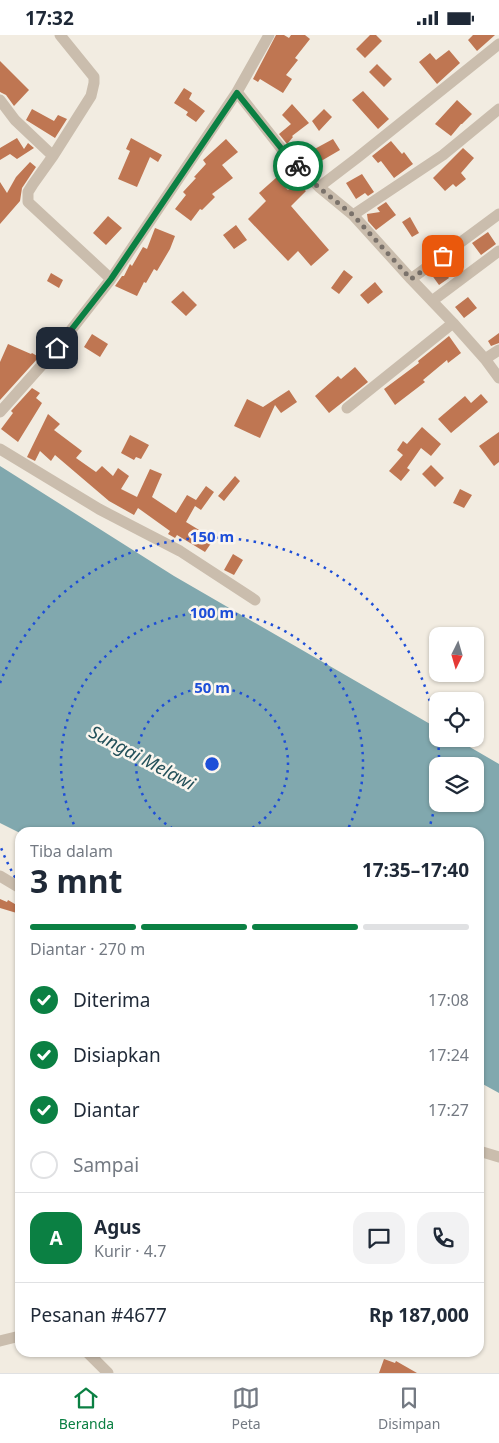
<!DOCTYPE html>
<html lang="id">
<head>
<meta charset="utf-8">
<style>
	:root { --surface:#fff; --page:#f2f2f3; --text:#1f2937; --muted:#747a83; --line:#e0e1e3; --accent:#0b8043 }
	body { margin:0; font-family:"Noto Sans",sans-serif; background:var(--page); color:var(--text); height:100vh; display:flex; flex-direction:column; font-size:19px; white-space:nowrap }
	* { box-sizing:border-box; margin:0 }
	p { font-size:16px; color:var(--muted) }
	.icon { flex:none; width:28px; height:28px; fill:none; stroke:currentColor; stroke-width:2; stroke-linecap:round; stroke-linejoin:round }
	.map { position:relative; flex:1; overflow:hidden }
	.sheet { position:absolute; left:15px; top:792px; width:469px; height:530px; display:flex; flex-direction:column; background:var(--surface); border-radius:15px; box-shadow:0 1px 4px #0004 }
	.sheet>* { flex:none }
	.needle { width:32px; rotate:185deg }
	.controls { position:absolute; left:429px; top:592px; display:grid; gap:10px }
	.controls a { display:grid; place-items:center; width:55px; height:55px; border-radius:10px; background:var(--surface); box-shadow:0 1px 4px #0004; font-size:25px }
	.pin { position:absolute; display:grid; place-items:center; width:42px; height:42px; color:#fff; margin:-21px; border-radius:10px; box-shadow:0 2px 8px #0006 }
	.courier { position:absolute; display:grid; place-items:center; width:50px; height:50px; margin:-25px; border:4px solid #0b8043; border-radius:50%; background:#fff; color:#222; box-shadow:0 1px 6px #0007 }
	.headline em { font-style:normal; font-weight:700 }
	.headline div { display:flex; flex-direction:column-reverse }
	.headline { display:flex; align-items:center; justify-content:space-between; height:85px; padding:0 15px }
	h1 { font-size:32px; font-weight:700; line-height:38px }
	.bar { display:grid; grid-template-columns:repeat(4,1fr); gap:8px 5px; align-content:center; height:60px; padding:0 15px }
	.bar i { height:6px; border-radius:4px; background:var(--line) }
	.bar .selected { background:var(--accent) }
	.bar p { grid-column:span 4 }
	.line { display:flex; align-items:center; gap:12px; padding:0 15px; border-top:1px solid var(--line) }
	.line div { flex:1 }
	.round { display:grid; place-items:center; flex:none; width:52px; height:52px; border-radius:15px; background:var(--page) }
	ol { padding:0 15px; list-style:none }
	li { display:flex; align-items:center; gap:15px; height:55px }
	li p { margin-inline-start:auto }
	li .icon { padding:5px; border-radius:50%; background:var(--accent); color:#fff; stroke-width:4 }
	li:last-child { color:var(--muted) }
	li i { width:28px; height:28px; border:2px solid var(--line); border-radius:50% }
	.status { display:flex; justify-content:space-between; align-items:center; height:35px; padding:0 25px; background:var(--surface); direction:ltr }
	.status svg { height:14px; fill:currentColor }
	.tabs { display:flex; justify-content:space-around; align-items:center; height:70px; border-top:1px solid var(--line); background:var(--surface); font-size:14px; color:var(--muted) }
	.tabs a { display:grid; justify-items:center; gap:2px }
	.tabs .selected { color:var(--accent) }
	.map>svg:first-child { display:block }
	.water { fill:#81a8ae; fill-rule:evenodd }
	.building { fill:#bf7652 }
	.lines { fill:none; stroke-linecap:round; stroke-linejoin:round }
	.street { stroke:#cabdad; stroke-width:11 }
	.done { stroke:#7a726b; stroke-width:5; stroke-dasharray:0 9 }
	.route { stroke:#0b8043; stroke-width:6 }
	.ring { fill:none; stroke:#1d4ed8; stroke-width:2.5; stroke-dasharray:2.5 5 }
	.labels { text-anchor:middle; stroke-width:5; stroke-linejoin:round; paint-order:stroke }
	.water-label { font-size:18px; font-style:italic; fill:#235059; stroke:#faf5ee }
	.centre { fill:#1d4ed8; stroke:#faf5ee; stroke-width:2.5 }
	.ring-label { font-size:15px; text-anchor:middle; font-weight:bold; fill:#1d4ed8; stroke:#faf5ee; stroke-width:5; stroke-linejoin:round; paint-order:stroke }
</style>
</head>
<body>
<div class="status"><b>17:32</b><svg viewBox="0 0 49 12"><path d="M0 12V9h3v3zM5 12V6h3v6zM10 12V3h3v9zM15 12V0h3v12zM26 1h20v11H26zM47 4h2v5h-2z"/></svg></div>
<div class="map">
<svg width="499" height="1338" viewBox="0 0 499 1338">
	<rect width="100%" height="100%" fill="#f2ece1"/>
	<path class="water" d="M 0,431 L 174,541 L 437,693 L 438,704 L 456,704 L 499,729 L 499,1058 L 479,1047 L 479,798 L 20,798 L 0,788 ZM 438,731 L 475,731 L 475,769 L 438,769 Z"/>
	<path class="building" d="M 276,0 L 284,0 L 289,3 L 291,0 L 305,0 L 310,4 L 295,23 L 298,25 L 286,40 L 292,44 L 283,58 L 260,44 L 258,47 L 253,44 Z
		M 370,0 L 376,0 L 382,6 L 365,23 L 356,14 Z
		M 473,0 L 495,0 L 477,16 L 468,5 Z
		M 449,15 L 460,28 L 437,49 L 419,27 L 430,18 L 436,25 Z
		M 0,26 L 29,55 L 14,71 L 6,60 L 0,57 Z
		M 377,29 L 392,44 L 384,52 L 369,37 Z
		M 184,53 L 192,58 L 189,64 L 205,76 L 196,87 L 186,80 L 188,77 L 174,68 Z
		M 363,56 L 389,84 L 378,94 L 352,65 Z
		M 457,65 L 472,79 L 462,89 L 461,89 L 451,101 L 435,89 Z
		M 292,69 L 309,88 L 292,101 L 293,102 L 287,109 L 279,99 L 291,89 L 282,80 Z
		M 32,74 L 54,86 L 58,80 L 67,84 L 55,103 L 26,85 Z
		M 324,74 L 332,82 L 319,96 L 312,86 Z
		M 17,103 L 24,114 L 28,108 L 34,113 L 17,124 L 10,119 L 0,125 L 0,113 Z
		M 131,103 L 162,120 L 158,127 L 150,122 L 137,152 L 118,144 L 130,116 L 126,114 Z
		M 226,104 L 238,117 L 222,130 L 233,143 L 212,159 L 215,162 L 202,175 L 200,174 L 191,186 L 175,174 L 186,160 L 183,157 L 196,143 L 194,142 L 206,129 L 203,125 Z
		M 333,104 L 340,115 L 316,129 L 309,117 Z
		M 391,106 L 402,119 L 404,117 L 413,129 L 394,143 L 381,126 L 378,128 L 372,121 Z
		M 463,113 L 474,123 L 461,138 L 466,144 L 456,152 L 453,149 L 445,156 L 433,143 Z
		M 30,127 L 36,132 L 22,153 L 20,166 L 0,189 L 0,147 L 7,158 L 16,142 Z
		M 362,139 L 374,157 L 368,161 L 365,158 L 356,164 L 346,148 Z
		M 277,142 L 288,155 L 296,147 L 306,156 L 291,171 L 329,215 L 311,231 L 298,216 L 288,226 L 248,184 L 266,166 L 259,158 Z
		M 386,167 L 396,180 L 376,195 L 368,186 L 367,179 L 380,177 L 377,173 Z
		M 108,181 L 122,193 L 106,210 L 93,198 Z
		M 410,182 L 419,198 L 412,202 L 402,187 Z
		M 236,190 L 247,205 L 234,214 L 223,200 Z
		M 155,193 L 175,201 L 170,214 L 157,236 L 154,234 L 146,248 L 144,247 L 137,261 L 115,251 L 122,241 L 124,241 L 130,229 L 132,231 L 143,212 L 147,214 Z
		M 488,197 L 496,209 L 481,220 L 472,208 Z
		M 441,231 L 449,243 L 439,250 L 431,239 Z
		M 344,235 L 353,242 L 339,259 L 331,253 Z
		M 51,238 L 63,245 L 59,253 L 47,246 Z
		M 375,247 L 383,257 L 368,269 L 360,260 Z
		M 183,256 L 197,270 L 186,281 L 171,267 Z
		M 468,262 L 477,273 L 464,283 L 455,272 Z
		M 499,298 L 499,308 L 491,311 L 488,306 Z
		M 92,299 L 108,309 L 100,322 L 84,312 Z
		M 449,301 L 461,318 L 448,328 L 447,325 L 423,345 L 425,347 L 395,370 L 384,354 L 419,328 L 418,326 Z
		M 8,309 L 31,319 L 32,318 L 39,322 L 0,365 L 0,327 Z
		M 355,332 L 368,347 L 329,378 L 315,361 L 338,341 L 341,344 Z
		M 32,353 L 40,358 L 36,363 L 42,368 L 18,407 L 1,394 L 13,378 L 11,376 Z
		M 289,355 L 297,367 L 281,378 L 275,370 L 260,403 L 234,391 L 247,364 L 263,372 Z
		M 481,359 L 488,367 L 451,398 L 438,384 L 465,361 L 471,368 Z
		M 48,379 L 60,389 L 54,395 L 82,416 L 76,423 L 96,437 L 102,431 L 113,441 L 118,433 L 129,441 L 121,454 L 137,462 L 150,434 L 162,439 L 152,462 L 176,478 L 187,460 L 196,465 L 206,451 L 214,457 L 201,475 L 195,471 L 186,487 L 214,504 L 205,517 L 177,500 L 175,503 L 168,499 L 170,496 L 138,473 L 134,480 L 109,466 L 55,420 L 51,426 L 40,416 L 35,426 L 27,422 Z
		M 422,392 L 441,409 L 431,421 L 421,413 L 407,433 L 410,435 L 401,446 L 389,436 L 403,420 L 397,415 L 403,406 L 407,409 Z
		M 499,397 L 499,427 L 494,431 L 479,411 Z
		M 130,400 L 149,410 L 141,424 L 136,422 L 134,425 L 121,418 Z
		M 431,430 L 444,443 L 435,452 L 422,439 Z
		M 235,441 L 240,446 L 224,466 L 218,461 Z
		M 460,454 L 472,460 L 464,473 L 453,468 Z
		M 233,519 L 243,525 L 234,540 L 224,535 Z
		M 0,864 L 7,867 L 8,865 L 20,872 L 20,879 L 0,873 Z
		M 384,1324 L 395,1328 L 396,1326 L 417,1338 L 379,1338 Z"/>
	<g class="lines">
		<path class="street" d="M 60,0 L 94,42 L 94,48 L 91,61 L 53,121 L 33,149 L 28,157 L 28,167 L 111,244
			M 237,57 L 281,113 L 319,152 L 353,180 L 411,244 L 453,288 L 485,324 L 499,343
			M 0,65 L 15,85 L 53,121
			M 319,152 L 357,123 L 499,9
			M 353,180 L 443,120 L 499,74
			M 411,244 L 499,179
			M 432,266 L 499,216
			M 485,324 L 499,315
			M 347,373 L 453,288
			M 0,377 L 57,313 L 111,244 L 237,57 L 269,0
			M 0,414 L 99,474 L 180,516 L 255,565
			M 0,841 L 20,853
			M 479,1116 L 499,1122
			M 0,1306 L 20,1301
			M 88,1318 L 108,1338"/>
	</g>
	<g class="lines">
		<path class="done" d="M 298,131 L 318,152 L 353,180 L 411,244 L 443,221"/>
		<path class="route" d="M 57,313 L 111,244 L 237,58 L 281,113 L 298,131"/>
	</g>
	<g class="ring">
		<path d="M179 797A76 76 0 1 1 245 797"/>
		<path d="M77 796A151 151 0 1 1 347 796"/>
		<path d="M437 757A227 227 0 0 1 428 797M19 849A227 227 0 0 1 0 810M0 648A227 227 0 0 1 437 701M438 705A227 227 0 0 1 439 731"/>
	</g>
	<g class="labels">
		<g class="water-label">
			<text transform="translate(142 723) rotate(28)" y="6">Sungai Melawi</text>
		</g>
	</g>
	<circle cx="212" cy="729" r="8" class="centre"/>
	<g class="ring-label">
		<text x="212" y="507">150 m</text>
		<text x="212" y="583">100 m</text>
		<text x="212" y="658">50 m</text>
	</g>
</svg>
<div class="controls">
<a><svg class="needle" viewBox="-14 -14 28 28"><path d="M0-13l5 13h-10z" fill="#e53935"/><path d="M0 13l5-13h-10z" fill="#747a83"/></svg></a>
<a><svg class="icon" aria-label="locate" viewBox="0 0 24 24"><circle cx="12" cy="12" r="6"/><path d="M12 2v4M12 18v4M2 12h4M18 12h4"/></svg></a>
<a><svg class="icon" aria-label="layers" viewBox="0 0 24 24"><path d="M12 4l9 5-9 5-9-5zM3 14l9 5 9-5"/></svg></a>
</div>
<div class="pin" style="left:443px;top:221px;background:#ea580c"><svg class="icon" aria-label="bag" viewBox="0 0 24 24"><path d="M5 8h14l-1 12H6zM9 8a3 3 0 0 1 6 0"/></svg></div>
<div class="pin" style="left:57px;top:313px;background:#1f2937"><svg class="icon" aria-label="home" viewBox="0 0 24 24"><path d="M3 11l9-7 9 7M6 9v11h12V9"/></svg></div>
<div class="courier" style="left:298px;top:131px"><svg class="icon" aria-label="bike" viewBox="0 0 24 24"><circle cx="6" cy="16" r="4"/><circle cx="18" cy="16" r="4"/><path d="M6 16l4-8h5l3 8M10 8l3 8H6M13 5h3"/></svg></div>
<section class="sheet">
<div class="headline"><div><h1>3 mnt</h1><p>Tiba dalam</p></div><em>17:35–17:40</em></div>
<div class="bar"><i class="selected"></i><i class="selected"></i><i class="selected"></i><i></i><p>Diantar · 270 m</p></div>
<ol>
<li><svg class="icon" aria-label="check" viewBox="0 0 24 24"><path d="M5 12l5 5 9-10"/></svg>Diterima<p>17:08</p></li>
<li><svg class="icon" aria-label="check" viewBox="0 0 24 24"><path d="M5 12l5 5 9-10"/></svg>Disiapkan<p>17:24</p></li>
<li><svg class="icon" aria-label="check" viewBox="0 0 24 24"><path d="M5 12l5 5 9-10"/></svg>Diantar<p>17:27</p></li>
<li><i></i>Sampai</li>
</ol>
<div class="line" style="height:90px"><b class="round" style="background:var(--accent);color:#fff">A</b><div><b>Agus</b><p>Kurir · 4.7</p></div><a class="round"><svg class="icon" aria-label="chat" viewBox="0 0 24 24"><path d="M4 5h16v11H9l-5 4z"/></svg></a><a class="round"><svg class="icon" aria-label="phone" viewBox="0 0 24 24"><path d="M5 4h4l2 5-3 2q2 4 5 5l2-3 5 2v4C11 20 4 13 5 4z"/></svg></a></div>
<div class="line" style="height:65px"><div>Pesanan #4677</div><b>Rp 187,000</b></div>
</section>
</div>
<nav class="tabs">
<a class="selected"><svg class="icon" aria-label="home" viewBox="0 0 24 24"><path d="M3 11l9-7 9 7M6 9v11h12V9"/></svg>Beranda</a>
<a><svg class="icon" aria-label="map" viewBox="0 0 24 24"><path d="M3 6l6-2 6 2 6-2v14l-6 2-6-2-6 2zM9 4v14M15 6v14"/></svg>Peta</a>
<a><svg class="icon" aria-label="saved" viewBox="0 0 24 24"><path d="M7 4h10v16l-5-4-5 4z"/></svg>Disimpan</a>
</nav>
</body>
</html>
